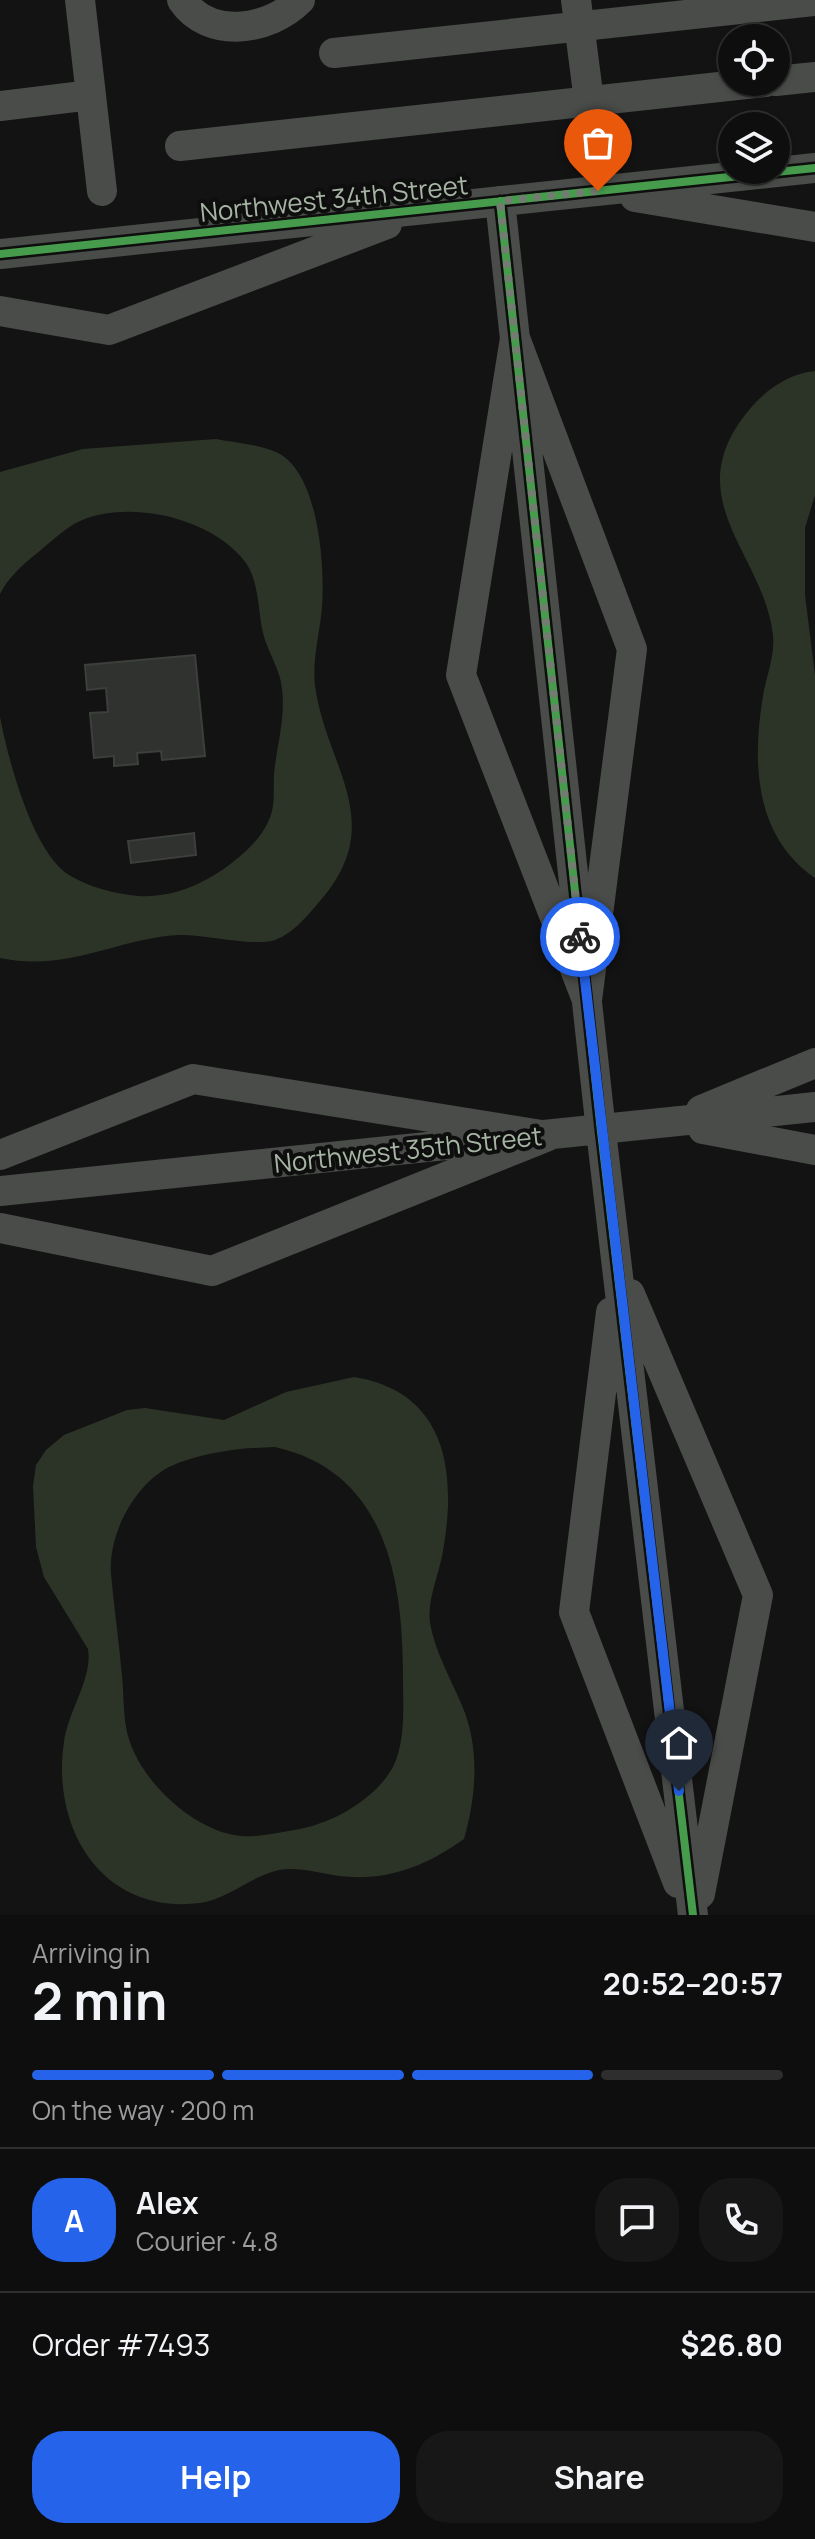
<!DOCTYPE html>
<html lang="en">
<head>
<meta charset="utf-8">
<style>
	:root { --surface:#0e0e0e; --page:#171717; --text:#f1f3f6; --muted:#9b9c9e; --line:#2e2e2e; --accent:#2563eb }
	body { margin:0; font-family:Manrope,sans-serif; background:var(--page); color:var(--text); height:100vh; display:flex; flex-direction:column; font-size:30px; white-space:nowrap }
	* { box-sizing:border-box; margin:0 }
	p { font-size:26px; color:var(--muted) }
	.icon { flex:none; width:44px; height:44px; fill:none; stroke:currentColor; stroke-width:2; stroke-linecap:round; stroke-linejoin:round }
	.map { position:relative; height:1915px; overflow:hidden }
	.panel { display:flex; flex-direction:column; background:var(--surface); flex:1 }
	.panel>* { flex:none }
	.fabs { position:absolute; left:718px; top:24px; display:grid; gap:16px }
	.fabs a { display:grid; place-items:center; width:72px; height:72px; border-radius:50%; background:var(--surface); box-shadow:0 2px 6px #0004,0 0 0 2px var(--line); font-size:40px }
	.pin { position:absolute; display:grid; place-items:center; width:68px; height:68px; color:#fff; margin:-82px -34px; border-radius:50% 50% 50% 0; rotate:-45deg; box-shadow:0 0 8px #0007 }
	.pin .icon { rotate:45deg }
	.courier { position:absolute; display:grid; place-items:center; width:80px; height:80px; margin:-40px; border:6px solid #2563eb; border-radius:50%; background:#fff; color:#222; box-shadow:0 2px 10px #0007 }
	.headline em { font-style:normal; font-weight:700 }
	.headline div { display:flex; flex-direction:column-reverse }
	.headline { display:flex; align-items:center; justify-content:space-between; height:136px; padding:0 32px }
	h1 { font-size:52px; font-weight:700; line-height:60px }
	.bar { display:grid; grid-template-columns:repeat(4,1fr); gap:12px 8px; align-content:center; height:96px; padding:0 32px }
	.bar i { height:10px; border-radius:6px; background:var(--line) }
	.bar .selected { background:var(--accent) }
	.bar p { grid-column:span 4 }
	.line { display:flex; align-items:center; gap:20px; padding:0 32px; border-top:2px solid var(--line) }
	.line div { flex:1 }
	.round { display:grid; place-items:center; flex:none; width:84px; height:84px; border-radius:32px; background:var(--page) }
	.button { display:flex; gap:16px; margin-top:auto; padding:16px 32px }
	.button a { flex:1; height:92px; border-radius:32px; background:var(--accent); color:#fff; font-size:32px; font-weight:700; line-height:92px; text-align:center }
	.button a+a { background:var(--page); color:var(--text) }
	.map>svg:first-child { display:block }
	.water { fill:#2c3427; fill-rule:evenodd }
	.building { fill:#303230; stroke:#3c3f3b; stroke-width:2 }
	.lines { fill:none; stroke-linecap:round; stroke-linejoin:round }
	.minor { stroke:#494c49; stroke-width:30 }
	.cycleway-casing { stroke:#0d0e0d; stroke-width:13 }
	.cycleway { stroke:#469c4c; stroke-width:8 }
	.done { stroke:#737c71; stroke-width:8; stroke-dasharray:0 14.4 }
	.route { stroke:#2563eb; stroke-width:10 }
	.labels { text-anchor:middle; stroke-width:8; stroke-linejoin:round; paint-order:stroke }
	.street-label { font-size:26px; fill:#a6b4a4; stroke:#0d0e0d }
</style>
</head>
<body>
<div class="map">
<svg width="815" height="1915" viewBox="0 0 815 1915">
	<rect width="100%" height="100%" fill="#131313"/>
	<path class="water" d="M 815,371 L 815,495 L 805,528 L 805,595 L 815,675 L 815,878 C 754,836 752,762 763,696 C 766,677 775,656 773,636 C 765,554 675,499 749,410 C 765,390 790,373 815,371 Z
		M 216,439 C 235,443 258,444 276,452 C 319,471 325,566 322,607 C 320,633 312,659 315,686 C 326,767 389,822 320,901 C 307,916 294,933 275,940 C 256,947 202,934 178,935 C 115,939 69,972 0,958 L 0,717 C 8,758 32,852 69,875 C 88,887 116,894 138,896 C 173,898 205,884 233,862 C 247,851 260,839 268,822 C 276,806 273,791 274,774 C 277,742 288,711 280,678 C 276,663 267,649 263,633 C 258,611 259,582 246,563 C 213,518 130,499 80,521 C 64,528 49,544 36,554 C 22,565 8,578 0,594 L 0,472 L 83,449 Z
		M 354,1377 C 447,1392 457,1472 443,1551 C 439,1575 427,1599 430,1623 C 435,1652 452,1681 463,1708 C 480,1749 476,1798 464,1839 C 423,1868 383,1883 333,1875 C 314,1872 298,1867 279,1870 C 251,1876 229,1899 200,1903 C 103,1915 51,1830 64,1742 C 68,1711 93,1678 88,1649 L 44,1577 L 36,1547 L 33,1486 L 36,1465 L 46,1450 L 64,1435 L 127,1410 L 145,1408 L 224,1420 L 286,1392 ZM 275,1447 C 386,1472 403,1578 403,1677 C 403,1705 406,1741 393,1767 C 375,1800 330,1825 294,1830 C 275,1833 253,1839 234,1835 C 190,1827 140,1780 128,1736 C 123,1718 124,1695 122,1676 C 119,1642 114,1608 111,1574 C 108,1535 134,1485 169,1467 C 202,1452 239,1448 275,1447 Z"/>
	<path class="building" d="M 195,655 L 205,756 L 162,760 L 161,751 L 137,753 L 138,764 L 114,766 L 114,756 L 94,758 L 90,713 L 108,712 L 106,688 L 87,690 L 85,665 Z
		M 194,833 L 196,855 L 131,863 L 128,841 Z"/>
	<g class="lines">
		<path class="minor" d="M 80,0 L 102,191
			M 182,0 C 209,40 269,31 300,0
			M 576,0 L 589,101
			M 334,53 L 815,1
			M 776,81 L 815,77
			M 0,106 L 91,95
			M 180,146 L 765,82
			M 635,197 L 815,227
			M 500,201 L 601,1131 L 693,1915
			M 0,254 L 815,168
			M 0,311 L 109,330 L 387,224
			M 515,338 L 632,649 L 587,1000 L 461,675 Z
			M 701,1110 L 815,1063
			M 703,1129 L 815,1150
			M 0,1155 L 193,1079 L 548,1136 L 212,1271 L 0,1228
			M 0,1191 L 815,1107
			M 630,1294 L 758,1595 L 700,1894
			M 611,1312 L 574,1612 L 678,1883"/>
		<g class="cycleway-casing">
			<path id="cycleway" d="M 500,201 L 601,1131 L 693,1915
				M 0,254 L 815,168"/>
		</g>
		<use href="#cycleway" class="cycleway"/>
	</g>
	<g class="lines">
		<path class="done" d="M 580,937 L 500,201 L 598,191"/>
		<path class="route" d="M 580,937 L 679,1791"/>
	</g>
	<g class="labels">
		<g class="street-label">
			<text transform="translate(334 199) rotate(-6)" y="9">Northwest 34th Street</text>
			<text transform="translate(408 1150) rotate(-6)" y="9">Northwest 35th Street</text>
		</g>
	</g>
</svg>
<div class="fabs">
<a><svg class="icon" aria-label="locate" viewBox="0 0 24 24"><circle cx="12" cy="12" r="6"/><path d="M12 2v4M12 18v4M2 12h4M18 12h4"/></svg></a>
<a><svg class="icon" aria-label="layers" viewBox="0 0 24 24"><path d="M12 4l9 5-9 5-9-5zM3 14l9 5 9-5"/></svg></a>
</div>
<div class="pin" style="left:598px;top:191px;background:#ea580c"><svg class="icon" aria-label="bag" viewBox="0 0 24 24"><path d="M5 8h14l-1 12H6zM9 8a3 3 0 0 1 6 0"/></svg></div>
<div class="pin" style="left:679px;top:1791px;background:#1f2937"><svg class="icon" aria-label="home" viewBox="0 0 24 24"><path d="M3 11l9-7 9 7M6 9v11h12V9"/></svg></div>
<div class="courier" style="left:580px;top:937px"><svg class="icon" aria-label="bike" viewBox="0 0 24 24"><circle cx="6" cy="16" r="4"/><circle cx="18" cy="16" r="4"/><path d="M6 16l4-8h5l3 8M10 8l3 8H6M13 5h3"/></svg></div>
</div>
<section class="panel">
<div class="headline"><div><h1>2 min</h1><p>Arriving in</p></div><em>20:52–20:57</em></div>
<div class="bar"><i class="selected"></i><i class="selected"></i><i class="selected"></i><i></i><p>On the way · 200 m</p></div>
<div class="line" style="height:144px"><b class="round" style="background:var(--accent);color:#fff">A</b><div><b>Alex</b><p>Courier · 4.8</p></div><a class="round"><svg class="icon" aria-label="chat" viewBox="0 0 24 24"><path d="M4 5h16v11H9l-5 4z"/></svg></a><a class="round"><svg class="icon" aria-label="phone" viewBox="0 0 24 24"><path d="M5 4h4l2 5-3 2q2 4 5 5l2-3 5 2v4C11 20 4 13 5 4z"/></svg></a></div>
<div class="line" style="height:104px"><div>Order #7493</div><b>$26.80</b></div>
<div class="button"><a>Help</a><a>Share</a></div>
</section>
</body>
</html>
